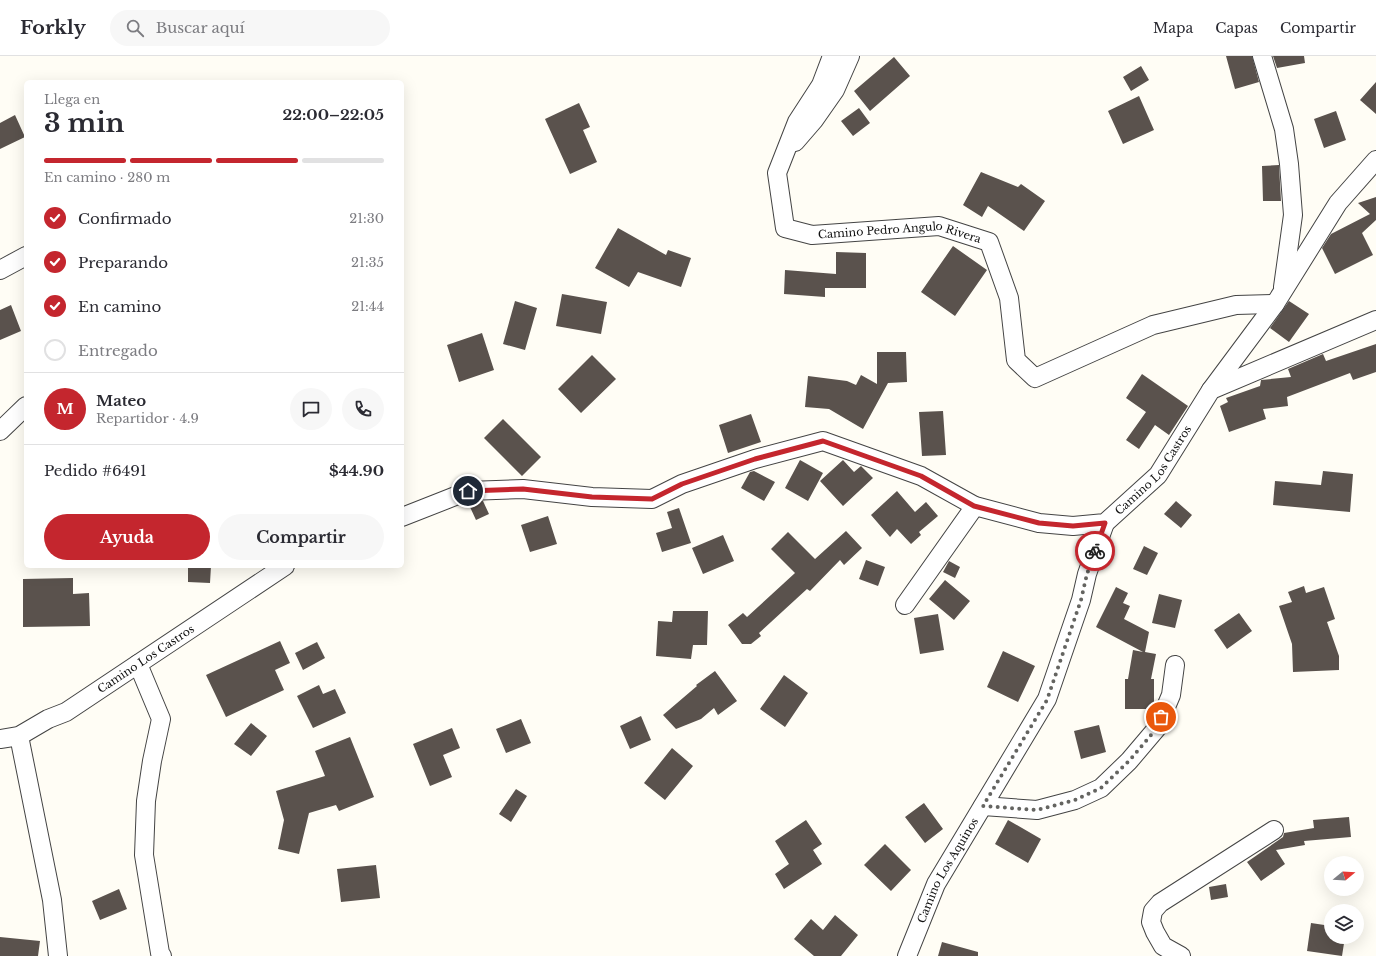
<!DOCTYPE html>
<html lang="es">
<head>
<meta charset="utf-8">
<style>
	:root { --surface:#fff; --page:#f7f7f7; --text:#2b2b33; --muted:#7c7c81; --line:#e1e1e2; --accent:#c4262e }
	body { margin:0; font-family:"Libre Baskerville",serif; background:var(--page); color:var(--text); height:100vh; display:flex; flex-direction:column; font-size:15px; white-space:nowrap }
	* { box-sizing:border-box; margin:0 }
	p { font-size:13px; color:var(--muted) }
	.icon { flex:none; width:22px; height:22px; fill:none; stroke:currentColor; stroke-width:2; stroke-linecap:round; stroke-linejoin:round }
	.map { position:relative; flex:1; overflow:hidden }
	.drawer { position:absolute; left:24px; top:24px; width:380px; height:488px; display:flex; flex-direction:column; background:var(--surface); border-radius:6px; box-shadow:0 4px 16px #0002 }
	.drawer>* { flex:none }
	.needle { width:26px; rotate:72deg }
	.controls { position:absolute; left:1324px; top:800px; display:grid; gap:8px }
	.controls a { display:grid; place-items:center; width:40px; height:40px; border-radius:50%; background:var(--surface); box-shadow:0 4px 16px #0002; font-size:20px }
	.pin { position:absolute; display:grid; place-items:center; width:34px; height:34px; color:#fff; margin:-17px; border:2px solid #fff; border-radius:50%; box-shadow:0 1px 4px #0007 }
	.courier { position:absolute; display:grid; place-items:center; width:40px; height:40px; margin:-20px; border:3px solid #c4262e; border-radius:50%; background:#fff; color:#222; box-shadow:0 1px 5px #0007 }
	.summary em { font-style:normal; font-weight:700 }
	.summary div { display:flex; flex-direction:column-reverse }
	.summary { display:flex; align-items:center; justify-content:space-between; height:68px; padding:0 20px }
	h1 { font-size:26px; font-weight:700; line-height:30px }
	.bar { display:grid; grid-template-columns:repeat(4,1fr); gap:6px 4px; align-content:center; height:48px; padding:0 20px }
	.bar i { height:5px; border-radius:3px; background:var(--line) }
	.bar .active { background:var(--accent) }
	.bar p { grid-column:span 4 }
	.line { display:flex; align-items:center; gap:10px; padding:0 20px; border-top:1px solid var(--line) }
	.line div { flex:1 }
	.round { display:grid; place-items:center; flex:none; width:42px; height:42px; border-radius:21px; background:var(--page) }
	ol { padding:0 20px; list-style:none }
	li { display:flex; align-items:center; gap:12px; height:44px }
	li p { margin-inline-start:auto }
	li .icon { padding:4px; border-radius:50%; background:var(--accent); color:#fff; stroke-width:4 }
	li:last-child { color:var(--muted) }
	li i { width:22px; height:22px; border:2px solid var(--line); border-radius:50% }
	.cta { display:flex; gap:8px; margin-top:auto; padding:8px 20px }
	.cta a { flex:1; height:46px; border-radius:24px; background:var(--accent); color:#fff; font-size:16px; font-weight:700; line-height:46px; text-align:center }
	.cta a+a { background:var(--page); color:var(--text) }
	header { display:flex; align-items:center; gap:24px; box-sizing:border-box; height:56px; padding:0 20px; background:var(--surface); border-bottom:1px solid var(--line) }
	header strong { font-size:19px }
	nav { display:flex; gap:22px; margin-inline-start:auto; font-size:14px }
	.search { width:280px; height:36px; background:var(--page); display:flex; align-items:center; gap:10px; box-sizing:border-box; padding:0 14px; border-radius:22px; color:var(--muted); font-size:15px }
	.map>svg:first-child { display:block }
	.building { fill:#5a524d }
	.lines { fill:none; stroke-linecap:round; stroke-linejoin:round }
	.minor-casing { stroke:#444; stroke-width:20 }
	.minor { stroke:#fff; stroke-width:18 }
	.done { stroke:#646461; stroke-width:4; stroke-dasharray:0 7.2 }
	.route { stroke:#c4262e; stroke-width:5 }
	.labels { text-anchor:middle; stroke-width:4; stroke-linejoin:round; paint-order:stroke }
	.street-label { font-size:11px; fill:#111; stroke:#fff }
</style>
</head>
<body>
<header>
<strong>Forkly</strong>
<div class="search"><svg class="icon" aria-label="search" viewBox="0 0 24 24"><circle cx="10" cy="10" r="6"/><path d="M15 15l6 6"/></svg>Buscar aquí</div>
<nav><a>Mapa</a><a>Capas</a><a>Compartir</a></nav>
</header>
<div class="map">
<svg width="1376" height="900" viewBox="0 0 1376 900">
	<rect width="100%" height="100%" fill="#fffdf5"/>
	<path class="building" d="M 1226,0 L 1252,0 L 1259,26 L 1235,33 Z
		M 1273,0 L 1304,0 L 1305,7 L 1277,12 Z
		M 894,1 L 910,20 L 870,55 L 854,35 Z
		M 1141,10 L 1149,24 L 1131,35 L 1123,21 Z
		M 1376,26 L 1376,58 L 1360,44 Z
		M 1139,40 L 1154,74 L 1123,88 L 1108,55 Z
		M 579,47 L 590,71 L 583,74 L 597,106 L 570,118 L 545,63 Z
		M 859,52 L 870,67 L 853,80 L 841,65 Z
		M 1336,55 L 1346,84 L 1324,92 L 1314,63 Z
		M 15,59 L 25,81 L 0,93 L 0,67 Z
		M 1279,109 L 1281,145 L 1263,145 L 1262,110 Z
		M 981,116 L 1018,131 L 1021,128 L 1045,145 L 1024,175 L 988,150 L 982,161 L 963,149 Z
		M 1376,141 L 1376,164 L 1362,177 L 1373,199 L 1335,218 L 1322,192 L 1331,178 L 1370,158 L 1358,147 Z
		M 618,172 L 666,199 L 668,194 L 691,202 L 681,231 L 638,216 L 629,231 L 595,212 Z
		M 953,190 L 987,214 L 955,260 L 921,236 Z
		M 836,196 L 866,197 L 866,232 L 825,232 L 825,241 L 784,238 L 785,214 L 836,218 Z
		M 562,238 L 607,246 L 601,278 L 556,270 Z
		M 515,245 L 537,252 L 525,294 L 503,288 Z
		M 1289,245 L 1309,258 L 1289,286 L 1270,272 Z
		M 11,249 L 21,275 L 0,284 L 0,254 Z
		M 482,277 L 494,314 L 459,326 L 447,289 Z
		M 1376,288 L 1376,316 L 1353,324 L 1350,317 L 1287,341 L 1288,350 L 1263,353 L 1266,363 L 1229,376 L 1220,350 L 1228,346 L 1226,342 L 1260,330 L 1261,324 L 1291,321 L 1288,313 L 1323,298 L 1326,305 Z
		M 877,296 L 906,296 L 907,326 L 888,327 L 863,373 L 829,353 L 805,351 L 808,320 L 847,325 L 856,329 L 861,319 L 877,328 Z
		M 592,299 L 616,323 L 581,357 L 558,333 Z
		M 1142,318 L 1188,350 L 1169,379 L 1155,369 L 1139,393 L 1126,384 L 1146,356 L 1126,342 Z
		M 943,355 L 946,399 L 922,400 L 919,356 Z
		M 751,358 L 761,386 L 728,397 L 719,369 Z
		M 503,363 L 541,401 L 522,420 L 484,382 Z
		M 800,404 L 823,417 L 808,445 L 785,432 Z
		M 843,404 L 854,416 L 861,410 L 873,422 L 843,450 L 820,425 Z
		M 754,415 L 775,426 L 764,445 L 741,432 L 750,416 Z
		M 1323,415 L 1353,418 L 1350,456 L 1273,449 L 1275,425 L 1321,429 Z
		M 897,435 L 915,456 L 926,446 L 938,460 L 919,476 L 921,479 L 911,488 L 897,473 L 890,481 L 871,459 Z
		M 481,445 L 483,445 L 489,458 L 476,464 L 470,451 Z
		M 1176,445 L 1192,459 L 1181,472 L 1164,458 Z
		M 679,452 L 691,487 L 662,496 L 656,477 L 672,472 L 667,456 Z
		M 548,460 L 557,488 L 530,496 L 521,469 Z
		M 846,475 L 862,492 L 844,509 L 840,504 L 810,535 L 807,533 L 759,577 L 761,580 L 751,588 L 742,588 L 728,569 L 743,557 L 747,561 L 795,517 L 771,493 L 788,476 L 815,503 Z
		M 723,479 L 734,505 L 703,518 L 692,492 Z
		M 1144,490 L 1158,497 L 1147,519 L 1133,513 Z
		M 866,504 L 885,511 L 878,530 L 859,523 Z
		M 949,505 L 960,511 L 955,522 L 943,516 Z
		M 188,510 L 211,510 L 210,527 L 188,526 Z
		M 73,522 L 73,538 L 89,537 L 90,570 L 23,571 L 23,523 Z
		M 945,524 L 970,545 L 954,564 L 929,543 Z
		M 1304,530 L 1306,537 L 1324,531 L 1335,563 L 1327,566 L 1339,600 L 1339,614 L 1293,616 L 1292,588 L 1279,550 L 1292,546 L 1288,536 Z
		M 1116,531 L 1128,537 L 1123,547 L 1130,550 L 1124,563 L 1149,576 L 1145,596 L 1156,598 L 1151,623 L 1154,623 L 1154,653 L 1125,653 L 1125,623 L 1128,623 L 1133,594 L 1143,596 L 1096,571 Z
		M 1159,538 L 1182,544 L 1175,572 L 1152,567 Z
		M 673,555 L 708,555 L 707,589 L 693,589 L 691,603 L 656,600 L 658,565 L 672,566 Z
		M 1239,557 L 1252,575 L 1227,593 L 1214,574 Z
		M 938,558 L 944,594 L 920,598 L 914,562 Z
		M 280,585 L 290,607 L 275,614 L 284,634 L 226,661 L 206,619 Z
		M 317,586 L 325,602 L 303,614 L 295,597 Z
		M 1003,595 L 1035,610 L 1018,646 L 987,631 Z
		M 715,615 L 737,645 L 718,659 L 714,652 L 701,663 L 676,673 L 663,659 L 697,630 L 696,629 Z
		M 784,619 L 808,637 L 785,671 L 760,653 Z
		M 319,629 L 323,638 L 335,633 L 346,657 L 313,672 L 297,640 Z
		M 641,660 L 651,684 L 630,693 L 620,670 Z
		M 521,663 L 531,687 L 506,697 L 496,673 Z
		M 251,667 L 267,680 L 251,700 L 234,688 Z
		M 1099,669 L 1106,696 L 1081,703 L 1074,675 Z
		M 452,672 L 460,692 L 443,699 L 452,721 L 430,730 L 413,688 Z
		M 350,681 L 374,741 L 339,755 L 336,749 L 309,757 L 299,798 L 278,793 L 284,764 L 276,735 L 325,720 L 315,695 Z
		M 672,692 L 693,710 L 665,744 L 644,727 Z
		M 516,733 L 527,740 L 511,766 L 499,758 Z
		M 924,747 L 943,773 L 925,787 L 905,761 Z
		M 1349,761 L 1351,781 L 1304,785 L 1305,789 L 1276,794 L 1285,808 L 1261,825 L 1247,806 L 1283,781 L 1284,777 L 1314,772 L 1313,764 Z
		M 806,764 L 822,788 L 813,794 L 822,808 L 784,833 L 775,818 L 789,808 L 775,785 Z
		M 1008,764 L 1041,783 L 1028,807 L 995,788 Z
		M 885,788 L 911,814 L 891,835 L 864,809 Z
		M 376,809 L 380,842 L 341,846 L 337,813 Z
		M 1226,828 L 1228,841 L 1211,844 L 1209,831 Z
		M 119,833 L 127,853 L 100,864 L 92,845 Z
		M 835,859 L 858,879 L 841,900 L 814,900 L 794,883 L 811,863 L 823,874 Z
		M 1311,867 L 1331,870 L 1331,881 L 1345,881 L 1342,900 L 1307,895 Z
		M 0,881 L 40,885 L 38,900 L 0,900 Z
		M 942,886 L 978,896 L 978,900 L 938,900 Z"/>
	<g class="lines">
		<g class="minor-casing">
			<g id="minor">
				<path id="s1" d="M 832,0 L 821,29 L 797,66 L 777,117 L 785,172 L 812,179 L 939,170 L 989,186 L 1009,242 L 1016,304 L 1035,322 L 1153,269 L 1236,249 L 1275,248"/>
				<path d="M 1262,0 L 1284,73 L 1289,108 L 1293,159 L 1283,231"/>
				<path d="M 795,86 L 814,64 L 835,34 L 850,0"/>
				<path d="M 0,214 L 26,200"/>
				<path d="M 1211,334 L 1275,248 L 1338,147 L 1376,104"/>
				<path d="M 0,375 L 26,350"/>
				<path id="s2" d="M 402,461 L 468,435 L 523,433 L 592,441 L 652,443 L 682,428 L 755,403 L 823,385 L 921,420 L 975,450 L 1039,467 L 1073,470 L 1105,467 L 1158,419 L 1211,334 L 1376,264"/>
				<path d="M 905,549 L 975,450"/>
				<path d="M 138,608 L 161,663 L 152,705 L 146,745 L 144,799 L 160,897 L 162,900"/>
				<path d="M 19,680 L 52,844 L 58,900"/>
				<path id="s3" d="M 0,683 L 19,680 L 48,663 L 66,656 L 285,510"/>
				<path d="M 983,750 L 1037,754 L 1075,744 L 1101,732 L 1129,705 L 1157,672 L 1171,639 L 1175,609"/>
				<path id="s4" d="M 907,900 L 936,828 L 1047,643 L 1081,544 L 1087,518 L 1105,467"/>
				<path d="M 1181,900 L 1163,890 L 1155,876 L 1151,866 L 1153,855 L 1160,847 L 1274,774"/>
			</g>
		</g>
		<use href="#minor" class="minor"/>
	</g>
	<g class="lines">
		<path class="done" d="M 1095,495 L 1087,518 L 1081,544 L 1047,644 L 983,750 L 1037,754 L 1075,744 L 1101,732 L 1129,705 L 1157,672 L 1161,661"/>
		<path class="route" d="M 468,435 L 523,433 L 592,441 L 652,443 L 682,428 L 755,403 L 823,385 L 921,420 L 974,450 L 1039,467 L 1073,470 L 1105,467 L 1095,495"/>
	</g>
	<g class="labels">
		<g class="street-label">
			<text dy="4" stroke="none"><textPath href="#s1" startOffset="302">Camino Pedro Angulo Rivera</textPath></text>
			<text dy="4" stroke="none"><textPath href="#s2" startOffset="807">Camino Los Castros</textPath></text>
			<text dy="4" stroke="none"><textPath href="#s3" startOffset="168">Camino Los Castros</textPath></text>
			<text dy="4" stroke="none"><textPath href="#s4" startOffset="95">Camino Los Aquinos</textPath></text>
		</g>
	</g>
</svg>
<div class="controls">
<a><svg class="needle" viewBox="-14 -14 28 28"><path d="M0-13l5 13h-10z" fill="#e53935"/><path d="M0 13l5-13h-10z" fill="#7c7c81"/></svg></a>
<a><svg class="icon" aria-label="layers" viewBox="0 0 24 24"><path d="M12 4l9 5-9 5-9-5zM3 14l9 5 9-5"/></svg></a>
</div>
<div class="pin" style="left:1161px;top:661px;background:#ea580c"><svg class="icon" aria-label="bag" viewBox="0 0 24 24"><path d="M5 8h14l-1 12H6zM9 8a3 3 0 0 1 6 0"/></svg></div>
<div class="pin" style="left:468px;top:435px;background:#1f2937"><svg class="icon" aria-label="home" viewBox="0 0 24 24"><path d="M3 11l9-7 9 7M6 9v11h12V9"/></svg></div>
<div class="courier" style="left:1095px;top:495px"><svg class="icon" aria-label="bike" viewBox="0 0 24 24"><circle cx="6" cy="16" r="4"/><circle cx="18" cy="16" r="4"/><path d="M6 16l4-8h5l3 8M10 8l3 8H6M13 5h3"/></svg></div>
<section class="drawer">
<div class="summary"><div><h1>3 min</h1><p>Llega en</p></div><em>22:00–22:05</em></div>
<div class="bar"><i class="active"></i><i class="active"></i><i class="active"></i><i></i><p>En camino · 280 m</p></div>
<ol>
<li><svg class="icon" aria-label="check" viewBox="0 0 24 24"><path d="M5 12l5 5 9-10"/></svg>Confirmado<p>21:30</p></li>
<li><svg class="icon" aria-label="check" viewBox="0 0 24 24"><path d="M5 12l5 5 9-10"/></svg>Preparando<p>21:35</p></li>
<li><svg class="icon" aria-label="check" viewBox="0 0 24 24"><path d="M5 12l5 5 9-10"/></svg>En camino<p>21:44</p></li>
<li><i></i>Entregado</li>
</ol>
<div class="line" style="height:72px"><b class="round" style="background:var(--accent);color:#fff">M</b><div><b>Mateo</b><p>Repartidor · 4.9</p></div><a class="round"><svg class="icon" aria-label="chat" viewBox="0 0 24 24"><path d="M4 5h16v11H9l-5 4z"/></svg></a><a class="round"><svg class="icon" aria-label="phone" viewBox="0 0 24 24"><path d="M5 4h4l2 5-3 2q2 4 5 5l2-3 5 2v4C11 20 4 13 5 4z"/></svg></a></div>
<div class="line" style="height:52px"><div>Pedido #6491</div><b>$44.90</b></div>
<div class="cta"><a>Ayuda</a><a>Compartir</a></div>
</section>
</div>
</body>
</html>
